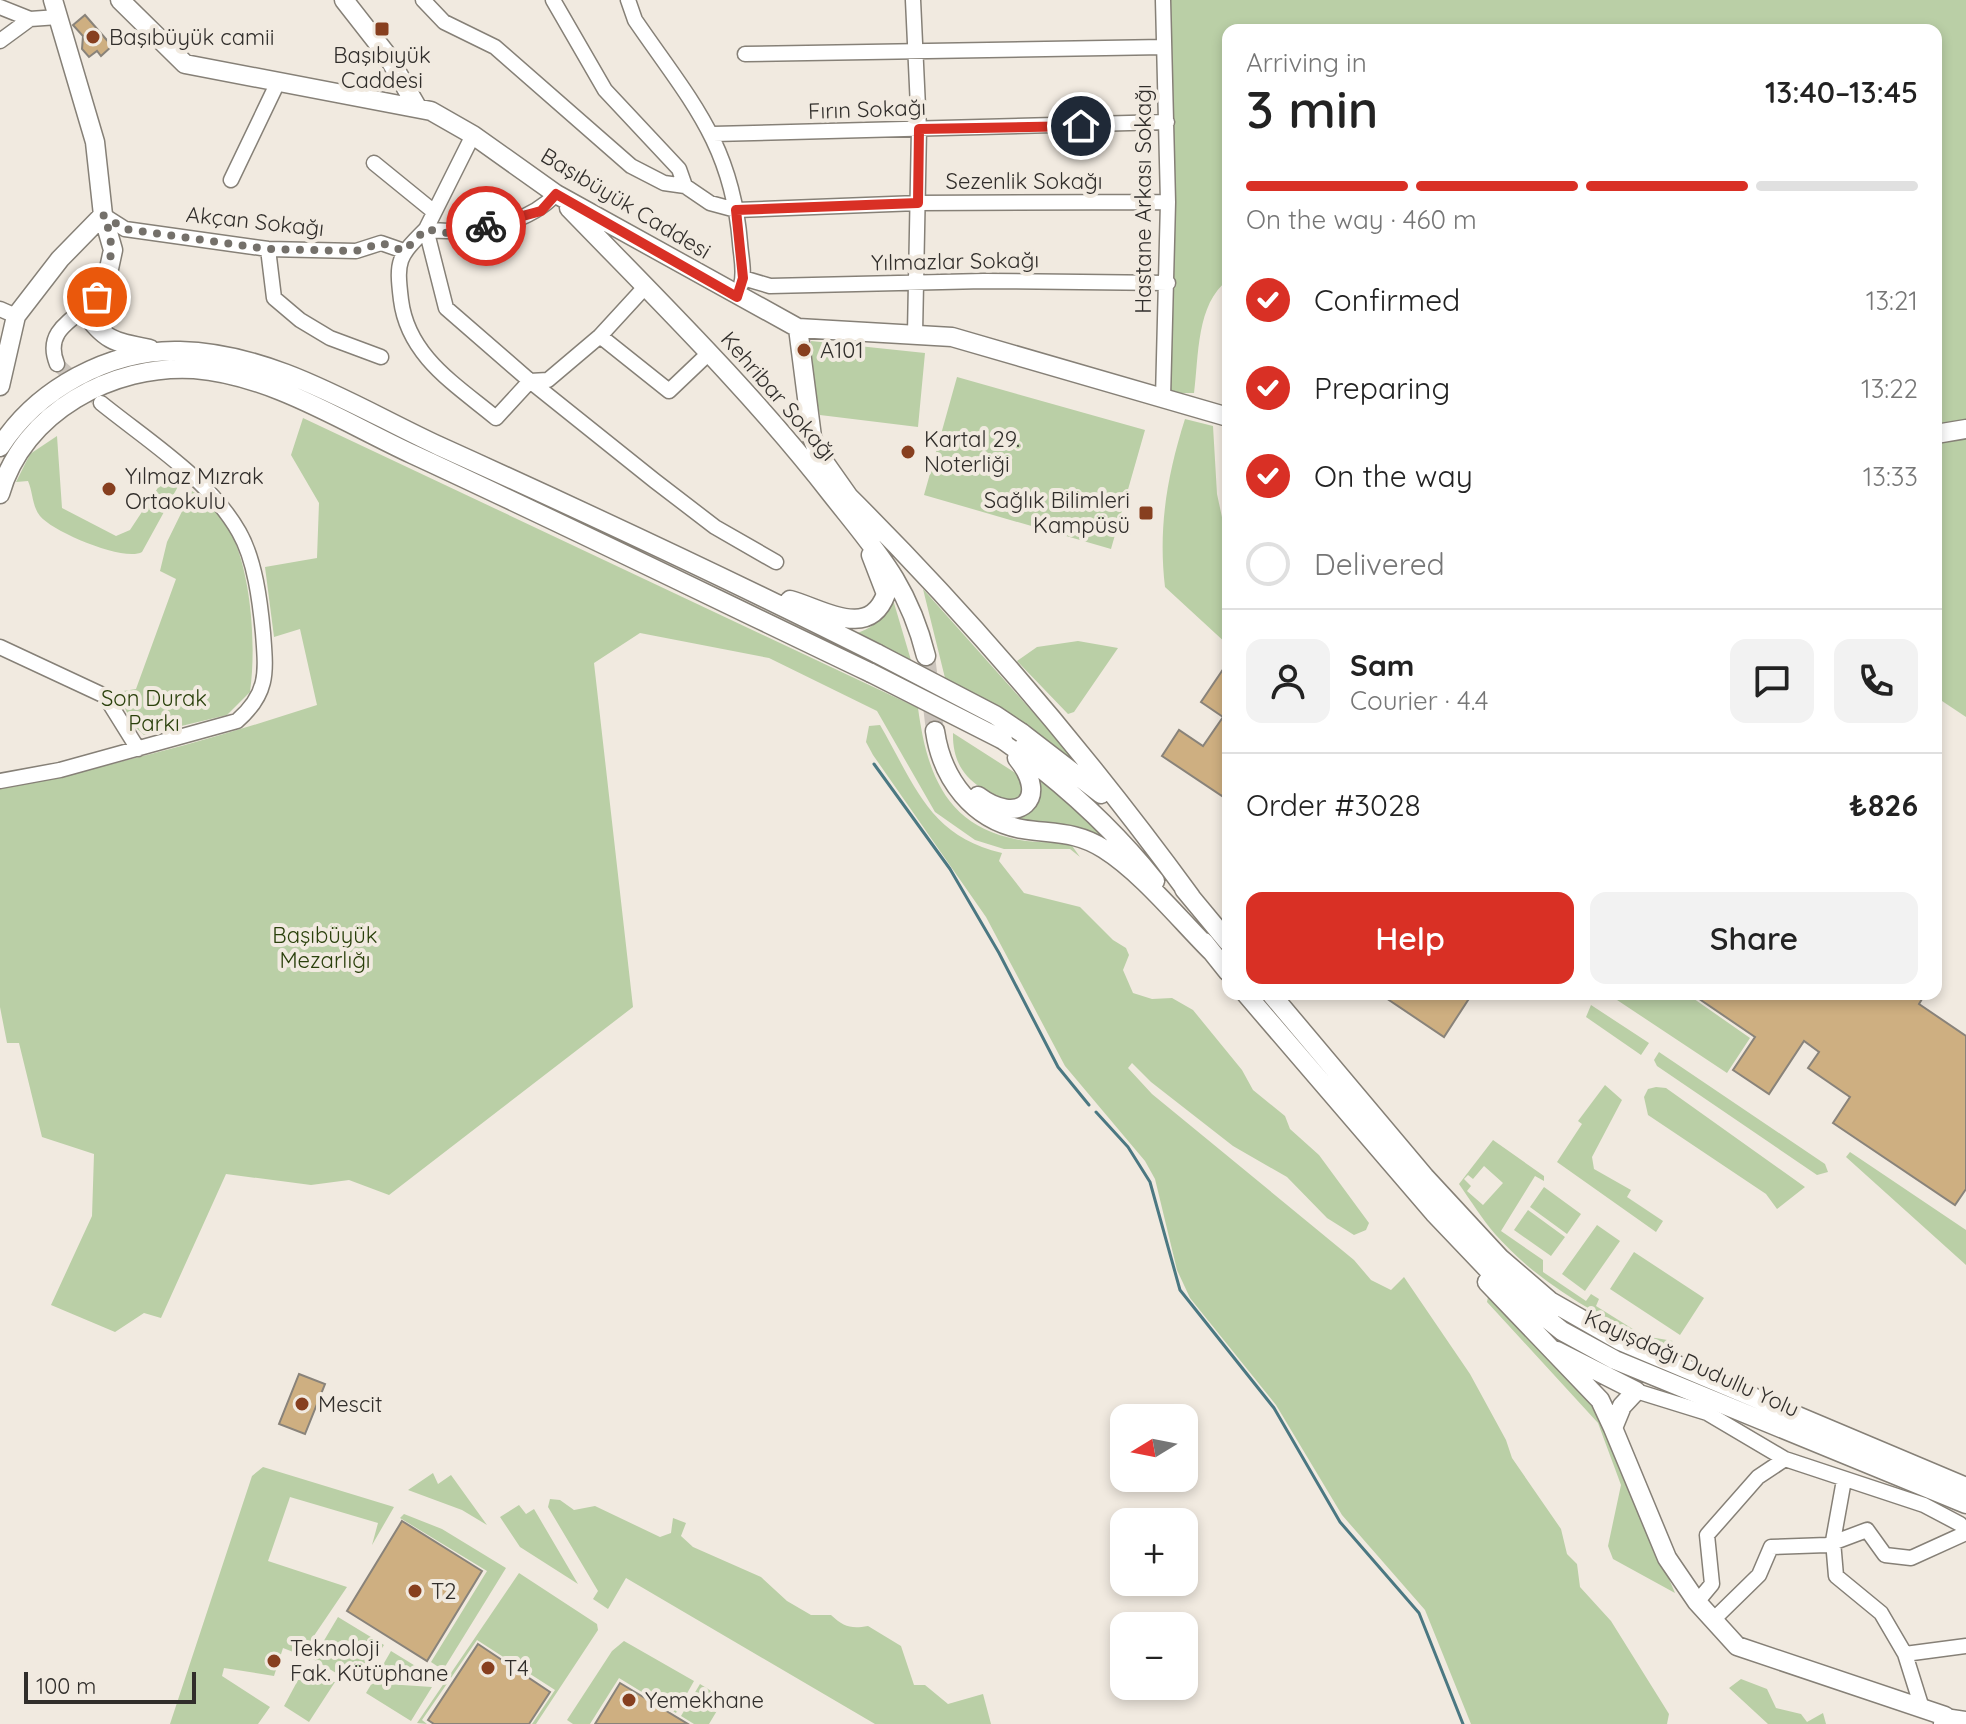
<!DOCTYPE html>
<html lang="en">
<head>
<meta charset="utf-8">
<style>
	:root { --surface:#fff; --page:#f2f2f2; --text:#222; --muted:#767676; --line:#e0e0e0; --accent:#d93025 }
	body { margin:0; font-family:Quicksand,sans-serif; background:var(--page); color:var(--text); height:100vh; display:flex; flex-direction:column; font-size:30px; white-space:nowrap }
	* { box-sizing:border-box; margin:0 }
	p { font-size:26px; color:var(--muted) }
	.icon { flex:none; width:44px; height:44px; fill:none; stroke:currentColor; stroke-width:2; stroke-linecap:round; stroke-linejoin:round }
	.map { position:relative; flex:1; overflow:hidden }
	.panel { position:absolute; left:1222px; top:24px; width:720px; height:976px; display:flex; flex-direction:column; background:var(--surface); border-radius:16px; box-shadow:0 4px 12px #0003 }
	.panel>* { flex:none }
	.needle { width:52px; rotate:260deg }
	.controls { position:absolute; left:1110px; top:1404px; display:grid; gap:16px }
	.controls a { display:grid; place-items:center; width:88px; height:88px; border-radius:16px; background:var(--surface); box-shadow:0 4px 12px #0003; font-size:40px }
	.scale { position:absolute; left:24px; bottom:20px; width:172px; box-sizing:border-box; padding-left:8px; border:4px solid #312e2b; border-top:0; font-size:22px; line-height:28px; white-space:nowrap; color:#312e2b; -webkit-text-stroke:6px #f1eae0; paint-order:stroke }
	.pin { position:absolute; display:grid; place-items:center; width:68px; height:68px; color:#fff; margin:-34px; border:4px solid #fff; border-radius:50%; box-shadow:0 2px 8px #0007 }
	.courier { position:absolute; display:grid; place-items:center; width:80px; height:80px; margin:-40px; border:6px solid #d93025; border-radius:50%; background:#fff; color:#222; box-shadow:0 2px 10px #0007 }
	.head em { font-style:normal; font-weight:600 }
	.head div { display:flex; flex-direction:column-reverse }
	.head { display:flex; align-items:center; justify-content:space-between; height:136px; padding:0 24px }
	h1 { font-size:52px; font-weight:600; line-height:60px }
	.bar { display:grid; grid-template-columns:repeat(4,1fr); gap:12px 8px; align-content:center; height:96px; padding:0 24px }
	.bar i { height:10px; border-radius:6px; background:var(--line) }
	.bar .active { background:var(--accent) }
	.bar p { grid-column:span 4 }
	.line { display:flex; align-items:center; gap:20px; padding:0 24px; border-top:2px solid var(--line) }
	.line div { flex:1 }
	.round { display:grid; place-items:center; flex:none; width:84px; height:84px; border-radius:16px; background:var(--page) }
	ol { padding:0 24px; list-style:none }
	li { display:flex; align-items:center; gap:24px; height:88px }
	li p { margin-inline-start:auto }
	li .icon { padding:8px; border-radius:50%; background:var(--accent); color:#fff; stroke-width:4 }
	li:last-child { color:var(--muted) }
	li i { width:44px; height:44px; border:4px solid var(--line); border-radius:50% }
	.action { display:flex; gap:16px; margin-top:auto; padding:16px 24px }
	.action a { flex:1; height:92px; border-radius:16px; background:var(--accent); color:#fff; font-size:32px; font-weight:600; line-height:92px; text-align:center }
	.action a+a { background:var(--page); color:var(--text) }
	.map>svg:first-child { display:block }
	.green { fill:#bacfa6; fill-rule:evenodd }
	.lines { fill:none; stroke-linecap:round; stroke-linejoin:round }
	.stream { stroke:#4b7882; stroke-width:3 }
	.building { fill:#ceaf81; stroke:#89837a; stroke-width:2 }
	.minor-tunnel { stroke:#cbc4bc; stroke-width:14; stroke-dasharray:14 7; stroke-linecap:butt }
	.major-tunnel { stroke:#cbc4bc; stroke-width:18; stroke-dasharray:18 9; stroke-linecap:butt }
	.minor-casing { stroke:#868077; stroke-width:17 }
	.major-casing { stroke:#868077; stroke-width:21 }
	.minor { stroke:#fff; stroke-width:14 }
	.major { stroke:#fff; stroke-width:18 }
	.major-bridge-casing { stroke:#868077; stroke-width:21; stroke-linecap:butt }
	.major-bridge { stroke:#fff; stroke-width:18 }
	.done { stroke:#74706a; stroke-width:8; stroke-dasharray:0 14.4 }
	.route { stroke:#d93025; stroke-width:10 }
	.poi-dot { fill:#873f1f; stroke:#f1eae0; stroke-width:3 }
	.labels { text-anchor:middle; stroke-width:8; stroke-linejoin:round; paint-order:stroke }
	.poi-label { font-size:22px; fill:#312e2b; stroke:#f1eae0; text-anchor:start }
	.street-label { font-size:22px; fill:#312e2b; stroke:#f1eae0 }
	.park-label { font-size:22px; fill:#2a400b; stroke:#f1eae0 }
</style>
</head>
<body>
<div class="map">
<svg width="1966" height="1724" viewBox="0 0 1966 1724">
	<rect width="100%" height="100%" fill="#f1eae0"/>
	<path class="green" d="M 1168,0 L 1966,0 L 1966,717 L 1936,697 L 1936,30 L 1228,30 L 1228,280 C 1196,304 1199,356 1194,393 L 1168,393 Z
		M 811,341 L 925,353 L 918,427 L 820,415 L 811,376 Z
		M 957,377 L 1145,430 L 1111,549 L 924,495 Z
		M 303,418 L 918,708 C 927,774 946,827 1020,840 C 1036,843 1054,842 1070,843 L 1080,857 L 1070,849 L 1004,849 L 975,840 L 935,812 L 877,711 L 769,658 L 640,633 L 594,663 L 633,1007 L 389,1195 L 349,1180 L 311,1185 L 226,1174 L 161,1318 L 144,1313 L 115,1332 L 51,1305 L 92,1216 L 94,1154 L 42,1137 L 19,1043 L 7,1043 L 0,1007 L 0,788 C 108,768 213,739 317,705 L 300,629 L 274,637 L 265,567 L 317,558 L 319,503 L 291,455 Z
		M 1185,419 L 1213,426 L 1217,494 L 1228,545 L 1228,645 L 1165,587 C 1158,528 1167,476 1185,419 Z
		M 57,436 L 62,508 L 116,536 L 130,530 L 169,471 L 181,481 L 142,552 C 124,562 53,532 40,516 C 32,506 33,492 28,481 L 16,482 L 30,454 Z
		M 192,491 C 202,498 213,505 221,515 C 251,556 257,643 250,692 L 227,715 L 144,735 L 133,725 L 117,692 L 136,689 L 176,579 L 160,571 L 167,542 Z
		M 923,589 L 1081,766 L 993,707 L 946,682 Z
		M 889,603 L 894,603 L 913,667 L 853,634 C 871,630 882,620 889,603 Z
		M 1078,641 L 1118,648 L 1074,712 L 1068,714 L 1017,661 L 1037,647 Z
		M 880,725 C 915,785 929,836 1002,853 L 999,861 L 1024,893 L 1080,907 L 1113,940 L 1126,948 L 1129,955 L 1123,970 L 1133,993 L 1152,999 L 1172,998 L 1193,1010 L 1242,1070 L 1253,1090 L 1285,1116 L 1290,1129 L 1319,1155 L 1369,1223 L 1366,1230 L 1354,1235 L 1327,1218 L 1287,1177 L 1233,1146 L 1151,1082 L 1132,1063 L 1128,1068 L 1152,1094 L 1354,1260 L 1371,1280 L 1391,1290 L 1404,1277 L 1470,1374 L 1506,1440 L 1512,1458 L 1561,1529 L 1567,1554 L 1577,1564 L 1580,1587 L 1611,1621 L 1669,1714 L 1667,1724 L 1471,1724 L 1425,1610 L 1342,1515 L 1276,1405 L 1190,1298 L 1177,1270 L 1155,1179 L 1145,1161 L 1065,1066 L 986,917 L 873,755 L 866,742 L 869,726 Z
		M 953,733 L 1017,774 L 1024,783 L 1020,799 L 1014,804 C 980,790 952,776 953,733 Z
		M 1041,778 L 1110,843 L 999,817 L 1039,798 Z
		M 1608,994 L 1687,994 L 1750,1038 L 1727,1073 Z
		M 1591,1005 L 1649,1043 L 1641,1055 L 1586,1017 Z
		M 1659,1052 L 1825,1164 L 1828,1172 L 1817,1175 L 1657,1066 L 1654,1060 Z
		M 1605,1085 L 1622,1100 L 1592,1157 L 1594,1169 L 1631,1190 L 1627,1197 L 1663,1221 L 1656,1232 L 1557,1162 L 1582,1124 L 1578,1121 Z
		M 1656,1087 L 1666,1088 L 1805,1187 L 1777,1209 L 1766,1194 L 1648,1115 L 1644,1097 L 1648,1089 Z
		M 1493,1140 L 1544,1176 L 1544,1181 L 1535,1176 L 1501,1231 L 1543,1260 L 1543,1272 L 1586,1301 L 1591,1294 L 1599,1299 L 1596,1306 L 1644,1336 L 1673,1341 L 1663,1345 C 1601,1318 1541,1286 1495,1234 C 1482,1219 1471,1201 1459,1184 ZM 1484,1166 L 1503,1183 L 1483,1205 L 1467,1191 L 1471,1186 L 1464,1179 L 1468,1175 L 1473,1179 Z
		M 1850,1152 L 1966,1230 L 1966,1265 L 1846,1157 Z
		M 1544,1187 L 1581,1214 L 1567,1234 L 1530,1207 Z
		M 1528,1210 L 1565,1237 L 1551,1256 L 1514,1230 Z
		M 1597,1225 L 1620,1241 L 1585,1291 L 1562,1274 Z
		M 1634,1252 L 1704,1298 L 1680,1335 L 1610,1289 Z
		M 1488,1297 L 1595,1406 L 1675,1593 L 1613,1559 L 1608,1546 L 1621,1485 L 1598,1423 L 1487,1302 Z
		M 263,1467 L 394,1507 L 372,1545 L 378,1523 L 290,1497 L 268,1561 L 347,1587 L 301,1655 L 283,1648 L 274,1676 L 224,1668 L 222,1676 L 270,1707 L 258,1724 L 170,1724 L 252,1476 Z
		M 433,1473 L 438,1484 L 451,1475 L 487,1525 L 462,1510 L 408,1490 Z
		M 550,1499 L 560,1500 L 574,1510 L 595,1506 L 660,1537 L 671,1533 L 673,1518 L 686,1523 L 681,1536 L 693,1547 L 761,1577 L 787,1601 L 811,1615 L 831,1615 C 844,1627 851,1629 868,1626 L 901,1646 L 914,1685 L 925,1685 L 948,1704 L 983,1694 L 991,1724 L 875,1724 L 626,1578 L 608,1609 L 593,1599 L 598,1591 L 548,1507 Z
		M 519,1505 L 526,1514 L 534,1509 L 578,1584 L 520,1547 L 500,1517 Z
		M 404,1514 L 442,1529 L 506,1568 L 443,1670 L 431,1662 L 487,1571 L 400,1518 Z
		M 519,1573 L 597,1624 L 598,1630 L 536,1724 L 532,1724 L 555,1690 L 477,1640 L 422,1720 L 427,1724 L 417,1723 Z
		M 338,1617 L 384,1645 L 363,1677 L 341,1676 L 313,1659 Z
		M 624,1641 L 694,1681 L 676,1713 L 619,1678 L 590,1724 L 573,1724 L 567,1720 L 612,1651 Z
		M 391,1651 L 435,1678 L 376,1677 Z
		M 1741,1679 L 1767,1689 L 1776,1708 L 1801,1714 L 1807,1722 L 1823,1713 L 1826,1724 L 1768,1724 L 1729,1688 Z
		M 298,1680 L 335,1682 L 309,1722 L 284,1706 Z
		M 372,1683 L 432,1687 L 411,1721 L 366,1693 Z
		M 700,1684 L 724,1699 L 709,1724 L 694,1724 L 681,1716 Z"/>
	<g class="lines">
		<path class="stream" d="M 874,764 L 950,869 L 999,953 L 1058,1067 L 1089,1105
			M 1096,1112 L 1128,1147 L 1150,1182 L 1180,1290 L 1274,1408 L 1340,1522 L 1419,1613 L 1463,1724"/>
	</g>
	<path class="building" d="M 85,15 L 112,46 L 101,56 L 97,51 L 89,57 L 82,49 L 83,36 L 73,25 Z
		M 1228,662 L 1228,786 L 1222,796 L 1162,756 L 1179,730 L 1203,746 L 1223,717 L 1201,702 Z
		M 1380,994 L 1472,994 L 1444,1037 Z
		M 1692,994 L 1925,994 L 1919,1004 L 1966,1036 L 1966,1189 L 1955,1205 L 1833,1123 L 1850,1097 L 1808,1068 L 1819,1052 L 1804,1041 L 1769,1094 L 1733,1070 L 1755,1037 Z
		M 299,1374 L 325,1384 L 305,1434 L 279,1424 Z
		M 402,1521 L 482,1571 L 427,1661 L 347,1611 Z
		M 478,1644 L 550,1692 L 529,1724 L 434,1724 L 428,1720 Z
		M 620,1683 L 688,1724 L 595,1724 Z"/>
	<g class="lines">
		<path class="minor-tunnel" d="M 57,364 L 96,398"/>
		<path class="major-tunnel" d="M 926,656 L 935,731"/>
		<g class="minor-casing">
			<path id="minor" d="M 423,0 L 444,22 L 495,47 L 631,166 L 664,183 L 685,186 L 710,203 L 736,210 L 918,203 L 1168,202
				M 553,0 L 605,90 L 679,169 L 685,186
				M 628,0 L 635,20 C 689,99 732,143 740,243 C 741,257 745,272 741,285
				M 913,0 L 919,129 L 915,334
				M 0,7 L 30,19
				M 0,41 L 30,19 L 58,17
				M 745,54 L 1164,47
				M 713,134 L 1167,122
				M 473,135 L 426,229 L 446,308 L 530,381 L 655,481 L 715,527 L 776,562
				M 374,163 L 433,211
				M 231,180 L 277,84
				M 556,194 C 526,226 468,236 426,229 C 398,257 396,260 401,300 C 408,356 455,384 496,418 L 530,381 L 548,380 L 600,336 L 645,287
				M 103,215 L 125,229 L 268,249 L 356,251 L 381,243 L 404,251
				M 268,249 L 274,298 L 300,320 L 330,338 L 381,357
				M 743,278 L 770,286 L 984,281 L 1168,283
				M 0,309 L 16,316
				M 600,336 L 669,391 L 710,352
				M 57,364 C 46,337 63,325 83,310
				M 1163,398 L 1168,202 L 1163,0
				M 0,647 L 105,696 L 138,749
				M 0,781 L 60,770 L 237,721 C 269,693 266,672 263,633 C 260,601 255,560 239,532 C 209,479 148,441 101,403
				M 1636,1391 L 1707,1413 L 1785,1459 L 1924,1505 L 1960,1524 L 1966,1533 L 1911,1558 L 1885,1555 L 1867,1530 L 1827,1545 L 1771,1547 L 1759,1575 L 1713,1620
				M 1844,1480 L 1833,1541 L 1836,1576 L 1881,1613 L 1905,1654 L 1922,1708
				M 1697,1602 L 1712,1584 L 1707,1535 L 1758,1477 L 1785,1459
				M 1905,1654 L 1966,1646
				M 1945,1716 L 1966,1719"/>
		</g>
		<g class="major-casing">
			<path id="major" d="M 53,0 L 95,142 L 103,215 L 113,250 L 107,278 L 97,297 L 83,310 C 105,341 113,342 150,349
				M 120,0 L 185,64 L 431,111 L 473,135 L 556,194 L 798,328 L 952,337 L 1228,417
				M 344,0 L 387,55 L 417,107
				M 569,208 C 660,302 752,392 832,495 C 877,552 908,584 926,656
				M 798,328 L 812,437 L 818,453 L 849,497
				M 0,386 L 16,316 L 60,259 L 103,215
				M 1936,434 L 1966,429
				M 0,447 C 37,389 110,349 180,351 C 273,353 357,408 439,446 C 587,513 733,581 878,654
				M 0,494 C 23,412 113,364 194,369 C 271,375 343,422 412,454 C 566,525 718,600 871,673
				M 847,495 C 971,618 1088,756 1191,897
				M 790,600 C 825,610 869,640 886,594 L 871,555
				M 935,731 C 942,779 973,820 1022,829 C 1053,834 1076,831 1104,849 C 1142,873 1179,919 1211,951
				M 1022,733 L 1101,794
				M 1003,740 C 1061,781 1111,826 1155,881
				M 978,796 C 1018,826 1051,800 1017,758
				M 1184,889 L 1228,942
				M 1204,942 L 1228,972
				M 1246,994 L 1434,1213 L 1495,1277 L 1562,1331 L 1615,1360 L 1966,1504
				M 1271,994 L 1425,1177 L 1500,1258 L 1550,1301 L 1620,1341 L 1966,1487
				M 1487,1282 L 1600,1400 L 1613,1428
				M 1557,1351 L 1636,1391 L 1622,1406 L 1613,1428 L 1667,1558 L 1697,1602 L 1737,1646 L 1945,1716 L 1943,1724"/>
		</g>
		<use href="#minor" class="minor"/>
		<use href="#major" class="major"/>
		<g class="major-bridge-casing">
			<path id="major-bridge" d="M 878,654 L 995,715 L 1022,733
				M 871,673 L 1003,740"/>
		</g>
		<use href="#major-bridge" class="major-bridge"/>
	</g>
	<g class="lines">
		<path class="done" d="M 97,297 C 111,269 117,244 103,215 L 125,229 L 268,249 L 356,251 L 381,243 L 404,251 L 426,229 L 447,233 L 486,226"/>
		<path class="route" d="M 486,226 L 541,211 L 556,194 L 737,297 L 743,278 L 736,210 L 918,203 L 919,129 L 1081,126"/>
	</g>
	<g class="poi-dot">
		<rect x="374" y="21" width="16" height="16" rx="4"/>
		<circle cx="93" cy="37" r="8"/>
		<circle cx="804" cy="350" r="8"/>
		<circle cx="908" cy="452" r="8"/>
		<circle cx="109" cy="489" r="8"/>
		<rect x="1138" y="505" width="16" height="16" rx="4"/>
		<circle cx="302" cy="1404" r="8"/>
		<circle cx="415" cy="1591" r="8"/>
		<circle cx="274" cy="1661" r="8"/>
		<circle cx="488" cy="1668" r="8"/>
		<circle cx="629" cy="1700" r="8"/>
	</g>
	<g class="labels">
		<g class="poi-label">
			<text x="109" y="45">Başıbüyük camii</text>
			<text x="382" y="63" text-anchor="middle">Başıbıyük<tspan x="382" dy="25">Caddesi</tspan></text>
			<text x="820" y="358">A101</text>
			<text x="924" y="447">Kartal 29.<tspan x="924" dy="25">Noterliği</tspan></text>
			<text x="125" y="484">Yılmaz Mızrak<tspan x="125" dy="25">Ortaokulu</tspan></text>
			<text x="1130" y="508" text-anchor="end">Sağlık Bilimleri<tspan x="1130" dy="25">Kampüsü</tspan></text>
			<text x="318" y="1412">Mescit</text>
			<text x="431" y="1599">T2</text>
			<text x="290" y="1656">Teknoloji<tspan x="290" dy="25">Fak. Kütüphane</tspan></text>
			<text x="504" y="1676">T4</text>
			<text x="645" y="1708">Yemekhane</text>
		</g>
		<g class="street-label">
			<text transform="translate(867 109) rotate(-2)" y="8">Fırın Sokağı</text>
			<text x="1024" y="189">Sezenlik Sokağı</text>
			<text transform="translate(1143 199) rotate(-90)" y="8">Hastane Arkası Sokağı</text>
			<text transform="translate(626 203) rotate(31)" y="8">Başıbüyük Caddesi</text>
			<text transform="translate(255 221) rotate(6)" y="8">Akçan Sokağı</text>
			<text transform="translate(955 261) rotate(-1)" y="8">Yılmazlar Sokağı</text>
			<text transform="translate(779 396) rotate(49)" y="8">Kehribar Sokağı</text>
			<text transform="translate(1692 1363) rotate(24)" y="8">Kayışdağı Dudullu Yolu</text>
		</g>
		<g class="park-label">
			<text x="154" y="706">Son Durak<tspan x="154" dy="25">Parkı</tspan></text>
			<text x="325" y="943">Başıbüyük<tspan x="325" dy="25">Mezarlığı</tspan></text>
		</g>
	</g>
</svg>
<div class="controls">
<a><svg class="needle" viewBox="-14 -14 28 28"><path d="M0-13l5 13h-10z" fill="#e53935"/><path d="M0 13l5-13h-10z" fill="#767676"/></svg></a>
<a>+</a>
<a>−</a>
</div>
<div class="scale">100 m</div>
<div class="pin" style="left:97px;top:297px;background:#ea580c"><svg class="icon" aria-label="bag" viewBox="0 0 24 24"><path d="M5 8h14l-1 12H6zM9 8a3 3 0 0 1 6 0"/></svg></div>
<div class="pin" style="left:1081px;top:126px;background:#1f2937"><svg class="icon" aria-label="home" viewBox="0 0 24 24"><path d="M3 11l9-7 9 7M6 9v11h12V9"/></svg></div>
<div class="courier" style="left:486px;top:226px"><svg class="icon" aria-label="bike" viewBox="0 0 24 24"><circle cx="6" cy="16" r="4"/><circle cx="18" cy="16" r="4"/><path d="M6 16l4-8h5l3 8M10 8l3 8H6M13 5h3"/></svg></div>
<section class="panel">
<div class="head"><div><h1>3 min</h1><p>Arriving in</p></div><em>13:40–13:45</em></div>
<div class="bar"><i class="active"></i><i class="active"></i><i class="active"></i><i></i><p>On the way · 460 m</p></div>
<ol>
<li><svg class="icon" aria-label="check" viewBox="0 0 24 24"><path d="M5 12l5 5 9-10"/></svg>Confirmed<p>13:21</p></li>
<li><svg class="icon" aria-label="check" viewBox="0 0 24 24"><path d="M5 12l5 5 9-10"/></svg>Preparing<p>13:22</p></li>
<li><svg class="icon" aria-label="check" viewBox="0 0 24 24"><path d="M5 12l5 5 9-10"/></svg>On the way<p>13:33</p></li>
<li><i></i>Delivered</li>
</ol>
<div class="line" style="height:144px"><a class="round"><svg class="icon" aria-label="person" viewBox="0 0 24 24"><circle cx="12" cy="8" r="4"/><path d="M4 21q1-7 8-7t8 7"/></svg></a><div><b>Sam</b><p>Courier · 4.4</p></div><a class="round"><svg class="icon" aria-label="chat" viewBox="0 0 24 24"><path d="M4 5h16v11H9l-5 4z"/></svg></a><a class="round"><svg class="icon" aria-label="phone" viewBox="0 0 24 24"><path d="M5 4h4l2 5-3 2q2 4 5 5l2-3 5 2v4C11 20 4 13 5 4z"/></svg></a></div>
<div class="line" style="height:104px"><div>Order #3028</div><b>₺826</b></div>
<div class="action"><a>Help</a><a>Share</a></div>
</section>
</div>
</body>
</html>
